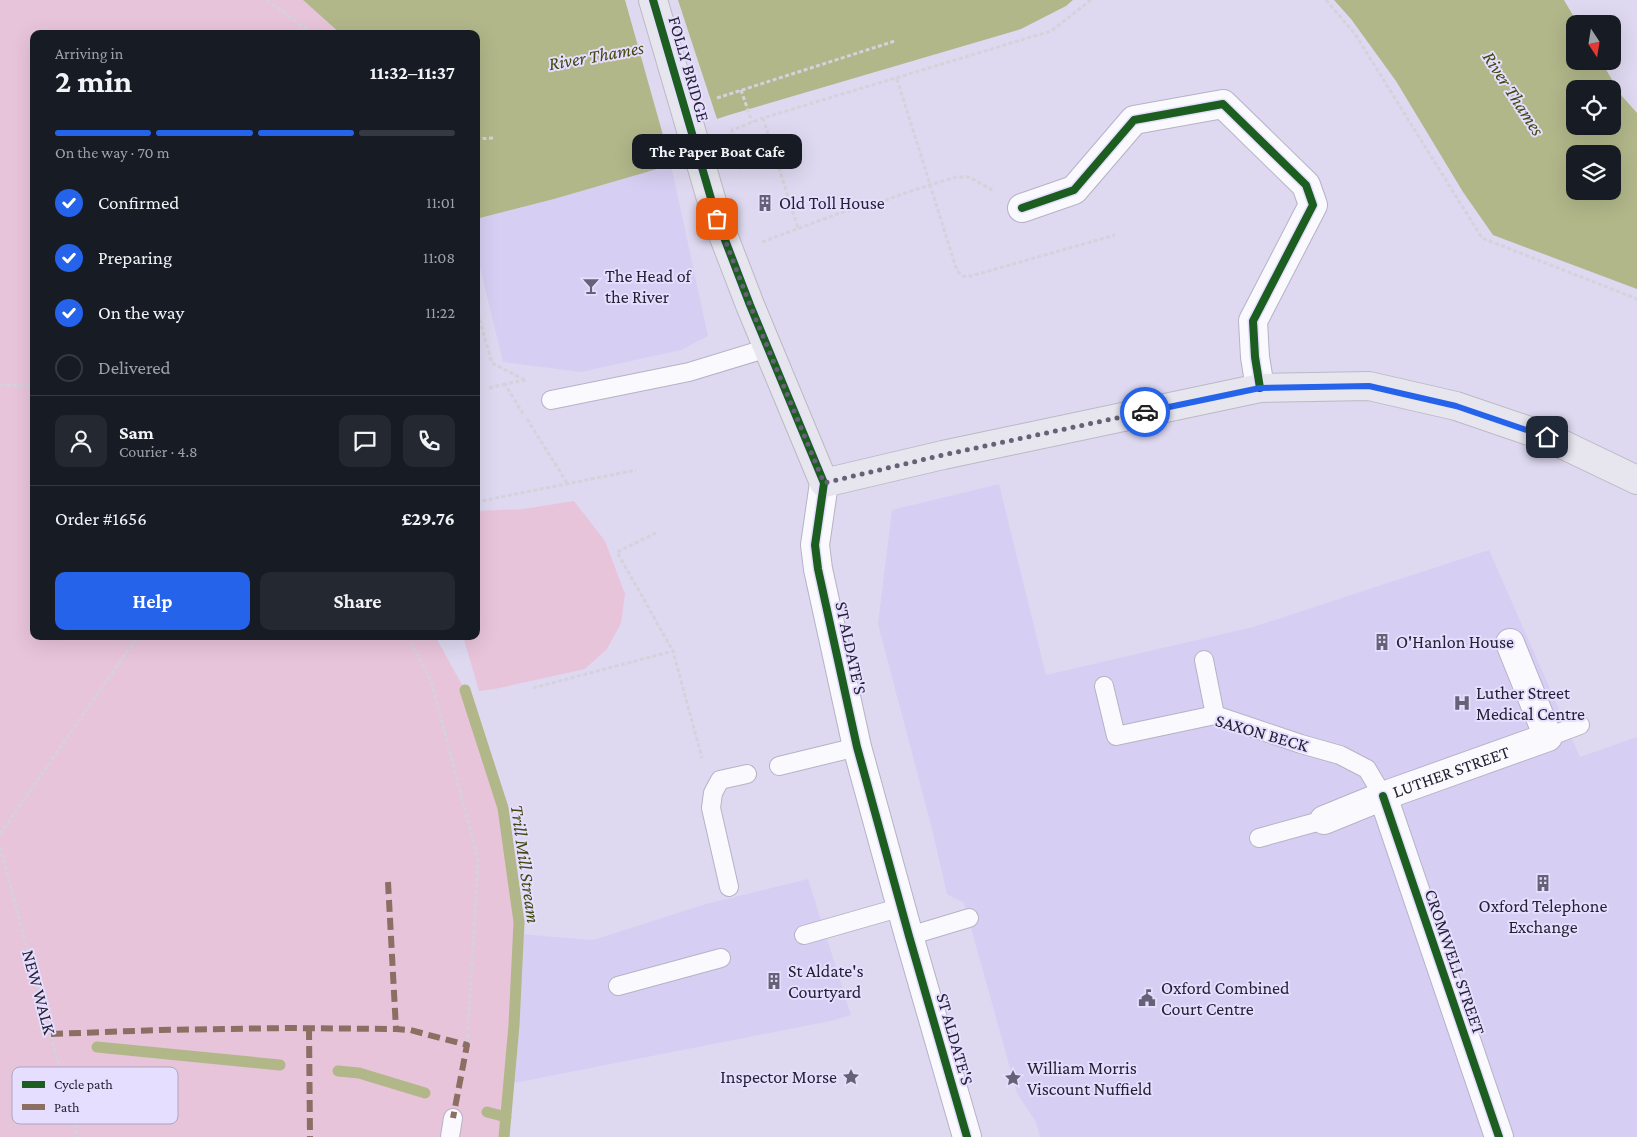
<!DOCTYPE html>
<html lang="en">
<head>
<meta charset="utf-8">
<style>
	:root { --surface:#171b24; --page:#242831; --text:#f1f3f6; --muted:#9ea1a6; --line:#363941; --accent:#2563eb }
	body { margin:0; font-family:"Crimson Pro",serif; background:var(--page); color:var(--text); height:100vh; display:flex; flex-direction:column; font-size:19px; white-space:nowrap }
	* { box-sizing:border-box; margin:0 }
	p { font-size:16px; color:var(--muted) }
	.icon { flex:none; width:28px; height:28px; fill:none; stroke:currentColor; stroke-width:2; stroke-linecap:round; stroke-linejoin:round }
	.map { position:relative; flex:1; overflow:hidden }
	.sheet { position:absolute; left:30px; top:30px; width:450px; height:610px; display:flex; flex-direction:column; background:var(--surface); border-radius:10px; box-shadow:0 5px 20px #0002 }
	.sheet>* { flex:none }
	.needle { width:32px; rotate:168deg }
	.tools { position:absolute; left:1566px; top:15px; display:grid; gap:10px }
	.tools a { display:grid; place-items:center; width:55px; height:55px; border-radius:10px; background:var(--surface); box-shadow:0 5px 20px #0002; font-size:25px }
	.pin { position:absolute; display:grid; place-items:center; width:42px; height:42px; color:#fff; margin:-21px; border-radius:10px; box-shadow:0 2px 8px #0006 }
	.courier { position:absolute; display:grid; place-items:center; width:50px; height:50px; margin:-25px; border:4px solid #2563eb; border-radius:50%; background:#fff; color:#222; box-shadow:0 1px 6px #0007 }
	.bubble { position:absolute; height:35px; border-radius:10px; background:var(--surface); box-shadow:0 5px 20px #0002; font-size:16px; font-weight:700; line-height:35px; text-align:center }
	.overview em { font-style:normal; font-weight:700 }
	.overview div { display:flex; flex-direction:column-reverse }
	.overview { display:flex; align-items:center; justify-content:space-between; height:85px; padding:0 25px }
	h1 { font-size:32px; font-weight:700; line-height:38px }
	.bar { display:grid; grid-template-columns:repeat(4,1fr); gap:8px 5px; align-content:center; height:60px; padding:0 25px }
	.bar i { height:6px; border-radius:4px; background:var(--line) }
	.bar .selected { background:var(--accent) }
	.bar p { grid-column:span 4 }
	.line { display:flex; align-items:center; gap:12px; padding:0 25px; border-top:1px solid var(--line) }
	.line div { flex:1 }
	.round { display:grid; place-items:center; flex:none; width:52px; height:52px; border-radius:10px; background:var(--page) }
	ol { padding:0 25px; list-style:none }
	li { display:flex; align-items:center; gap:15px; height:55px }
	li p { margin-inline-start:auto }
	li .icon { padding:5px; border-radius:50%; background:var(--accent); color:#fff; stroke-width:4 }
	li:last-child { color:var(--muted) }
	li i { width:28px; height:28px; border:2px solid var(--line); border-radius:50% }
	.button { display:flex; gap:10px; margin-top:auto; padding:10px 25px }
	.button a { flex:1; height:58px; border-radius:10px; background:var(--accent); color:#fff; font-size:20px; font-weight:700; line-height:58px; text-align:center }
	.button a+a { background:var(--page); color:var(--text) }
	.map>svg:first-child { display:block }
	.built { fill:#d7cff3 }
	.green { fill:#e8c4db }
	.water { fill:#b1b789; fill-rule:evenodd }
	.pier { fill:#ded9f0 }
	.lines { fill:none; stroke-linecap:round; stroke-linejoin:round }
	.stream { stroke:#b1b789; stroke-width:11 }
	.service-casing { stroke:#b6b2c6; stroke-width:20 }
	.minor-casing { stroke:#b6b2c6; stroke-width:30 }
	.tertiary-casing { stroke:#b6b2c6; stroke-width:30 }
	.primary-casing { stroke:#bbb9c5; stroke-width:30 }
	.path { stroke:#d4d2da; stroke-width:3; stroke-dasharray:4 2.5; stroke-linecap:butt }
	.service { stroke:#faf9fd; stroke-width:18 }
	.minor { stroke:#faf9fd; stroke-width:28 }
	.tertiary { stroke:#faf9fd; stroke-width:28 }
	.primary { stroke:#e7e5ee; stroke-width:28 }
	.quiet { stroke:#8d6e63; stroke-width:6; stroke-dasharray:12 6; stroke-linecap:butt }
	.cycleway-casing { stroke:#e5defe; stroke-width:11 }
	.cycleway { stroke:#1b5e20; stroke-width:8 }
	.done { stroke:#666176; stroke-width:5; stroke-dasharray:0 9 }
	.route { stroke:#2563eb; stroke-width:6 }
	.labels { text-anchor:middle; stroke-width:4; stroke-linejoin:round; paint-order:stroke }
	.street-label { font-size:18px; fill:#262134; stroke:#e5defe }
	.poi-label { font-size:18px; fill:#262134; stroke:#e5defe; text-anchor:start }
	.water-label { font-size:19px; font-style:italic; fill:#42480e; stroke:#e5defe }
	.key { fill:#e5defe; stroke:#aca5c1; stroke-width:1 }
	.key-label { font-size:14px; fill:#262134 }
</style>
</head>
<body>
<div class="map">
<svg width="1637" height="1137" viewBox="0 0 1637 1137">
	<rect width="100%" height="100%" fill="#ded9f0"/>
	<path class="built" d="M 671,165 L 708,336 L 681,350 L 581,372 L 503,362 L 476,251 L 476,219 L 554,199 Z
		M 999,484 L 1046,675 L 1253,627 L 1489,550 L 1580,757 L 1637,737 L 1637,1137 L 1040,1137 L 1036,1122 L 1017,1093 L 964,903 L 947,894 L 932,829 L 878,624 L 892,510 Z
		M 808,879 L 851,1015 L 831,1021 L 509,1084 L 514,1025 L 519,934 L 593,940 L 706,904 Z"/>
	<path class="green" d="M 0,0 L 303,0 L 341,34 L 34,34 L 34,636 L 435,636 L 465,690 L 503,808 L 519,922 L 514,1025 L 504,1137 L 0,1137 Z
		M 574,501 L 605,541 L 625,594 L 621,623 L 607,649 L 585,669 L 495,689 L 479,691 L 463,636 L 476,636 L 476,511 L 523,509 Z"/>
	<path class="water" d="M 303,0 L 1073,0 L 1066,6 L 1021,29 L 729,115 L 663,137 L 671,165 L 554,199 L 476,219 L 476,34 L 341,34 Z
		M 1334,0 L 1564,0 L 1578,24 L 1575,24 L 1575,61 L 1601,61 L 1621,95 L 1637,113 L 1637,289 L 1493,235 L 1463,192 L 1396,81 L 1351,19 ZM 1575,89 L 1612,89 L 1612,126 L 1575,126 ZM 1575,154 L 1612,154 L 1612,191 L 1575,191 Z"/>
	<path class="pier" d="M 625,0 L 678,0 L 718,122 L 666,138 L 674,165 L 672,167 Z"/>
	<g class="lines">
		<path class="stream" d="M 465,690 L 503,808 L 519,922 L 514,1025 L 504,1137
			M 97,1047 L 280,1065
			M 338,1071 L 359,1073 L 425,1093
			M 487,1112 L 506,1117"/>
		<g class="service-casing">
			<path id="service" d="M 551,400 L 689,372 L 768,348
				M 1204,660 L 1215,715
				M 1104,686 L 1116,736 L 1215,715 L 1301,744 L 1340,755 L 1367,769 L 1383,796
				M 1548,737 L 1580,725
				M 779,766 L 857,747
				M 1259,838 L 1324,820
				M 729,887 L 711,808 L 713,793 L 720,780 L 747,774
				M 804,935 L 902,907
				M 909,936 L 969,918
				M 618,986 L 721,958
				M 450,1137 L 453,1118"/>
		</g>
		<g class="minor-casing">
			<g id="minor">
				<path d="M 1022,208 L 1074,190 L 1134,120 L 1223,104 L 1306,185 L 1313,205 L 1253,321 L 1255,357 L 1260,388"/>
				<path d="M 1383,796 L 1499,1137"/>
				<path id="s1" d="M 1324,820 L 1383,796 L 1548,737 L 1510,643"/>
			</g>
		</g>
		<g class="tertiary-casing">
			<path id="tertiary" d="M 824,483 L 815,545 L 818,569 L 857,747 L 909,936 L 967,1137"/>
		</g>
		<g class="primary-casing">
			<path id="primary" d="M 653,0 L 717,219 L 750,305 L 824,483 L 943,455 L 1260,388 L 1369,386 L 1456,406 L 1547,437 L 1637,480"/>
		</g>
		<path class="path" d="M 267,0 L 313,34
			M 1326,0 L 1355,34 L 1482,238 L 1637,299
			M 897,79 L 957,271 L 963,276 L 971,276 L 1115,235
			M 741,90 L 752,122
			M 717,98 L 895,41
			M 763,118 L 798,228
			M 476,139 L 493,138
			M 738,169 L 741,167 L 732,130 L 763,118 L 1051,31 L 1091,0
			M 762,242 L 837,214 L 886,200 L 914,190 L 956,177 L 969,177 L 994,191
			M 476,307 L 492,363 L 525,380
			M 0,385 L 34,386
			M 489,388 L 505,384
			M 523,414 L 505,384 L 526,380
			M 527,419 L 567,483
			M 476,502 L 636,470
			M 656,533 L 617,552 L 673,651
			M 407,636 L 431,680 L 478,860 L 467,1045
			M 533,688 L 673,651 L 702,758
			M 0,834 L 138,636
			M 0,847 L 78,1137"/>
		<use href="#service" class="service"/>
		<use href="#minor" class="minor"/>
		<use href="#tertiary" class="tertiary"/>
		<use href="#primary" class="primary"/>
		<path class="quiet" d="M 388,882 L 396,1029
			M 309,1028 L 310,1137
			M 51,1034 L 160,1030 L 287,1028 L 396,1029 L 410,1030 L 467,1045 L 453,1118"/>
		<g class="cycleway-casing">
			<path id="cycleway" d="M 653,0 L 717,219 L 750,305 L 824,483 L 815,545 L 818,569 L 857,747 L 909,936 L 967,1137
				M 1022,208 L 1074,190 L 1134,120 L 1223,104 L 1306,185 L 1313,205 L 1253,321 L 1255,357 L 1260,388
				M 1383,796 L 1499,1137"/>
		</g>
		<use href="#cycleway" class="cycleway"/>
	</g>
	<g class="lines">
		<path class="done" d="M 717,219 L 750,305 L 824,483 L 943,455 L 1145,412"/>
		<path class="route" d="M 1145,412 L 1260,388 L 1369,386 L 1456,406 L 1547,437"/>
	</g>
	<defs>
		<g id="building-bare" transform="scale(1.35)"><path d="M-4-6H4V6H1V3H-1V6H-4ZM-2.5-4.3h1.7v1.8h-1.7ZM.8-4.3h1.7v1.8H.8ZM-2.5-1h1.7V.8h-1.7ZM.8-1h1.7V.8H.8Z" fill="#666176" stroke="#e5defe" stroke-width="2.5" paint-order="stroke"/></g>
		<g id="bar-bare" transform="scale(1.35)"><path d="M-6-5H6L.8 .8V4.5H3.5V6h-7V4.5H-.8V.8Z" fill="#666176" stroke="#e5defe" stroke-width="2.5" paint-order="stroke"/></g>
		<g id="hospital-bare" transform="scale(1.35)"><path d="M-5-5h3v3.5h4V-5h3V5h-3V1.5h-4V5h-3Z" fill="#666176" stroke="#e5defe" stroke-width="2.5" paint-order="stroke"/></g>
		<g id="civic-bare" transform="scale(1.35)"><path d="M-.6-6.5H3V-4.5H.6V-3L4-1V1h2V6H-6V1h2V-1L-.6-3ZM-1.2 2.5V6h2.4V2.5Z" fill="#666176" stroke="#e5defe" stroke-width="2.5" paint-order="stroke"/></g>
		<g id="sight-bare" transform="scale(1.35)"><path d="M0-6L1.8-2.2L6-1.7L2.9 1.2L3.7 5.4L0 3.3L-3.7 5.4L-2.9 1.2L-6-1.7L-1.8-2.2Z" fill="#666176" stroke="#e5defe" stroke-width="2.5" paint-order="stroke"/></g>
	</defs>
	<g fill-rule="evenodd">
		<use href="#building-bare" x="765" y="203"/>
		<use href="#bar-bare" x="591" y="286"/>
		<use href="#building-bare" x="1382" y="642"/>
		<use href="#hospital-bare" x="1462" y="703"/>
		<use href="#building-bare" x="1543" y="883"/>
		<use href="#building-bare" x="774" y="981"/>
		<use href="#civic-bare" x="1147" y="998"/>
		<use href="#sight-bare" x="851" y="1077"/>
		<use href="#sight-bare" x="1013" y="1078"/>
	</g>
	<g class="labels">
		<g class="street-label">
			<text transform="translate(689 69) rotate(74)" y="6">FOLLY BRIDGE</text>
			<text transform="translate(851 648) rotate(78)" y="6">ST ALDATE'S</text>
			<text transform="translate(1262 733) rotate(16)" y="6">SAXON BECK</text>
			<text dy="6" stroke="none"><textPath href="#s1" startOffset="136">LUTHER STREET</textPath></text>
			<text transform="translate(1455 962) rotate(71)" y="6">CROMWELL STREET</text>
			<text transform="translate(39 992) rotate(75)" y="6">NEW WALK</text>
			<text transform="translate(955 1039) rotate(74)" y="6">ST ALDATE'S</text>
		</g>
		<g class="poi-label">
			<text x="779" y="209">Old Toll House</text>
			<text x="605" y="282">The Head of<tspan x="605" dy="21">the River</tspan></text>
			<text x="1396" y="648">O'Hanlon House</text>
			<text x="1476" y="699">Luther Street<tspan x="1476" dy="21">Medical Centre</tspan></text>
			<text x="1543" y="912" text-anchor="middle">Oxford Telephone<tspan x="1543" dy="21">Exchange</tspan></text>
			<text x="788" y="977">St Aldate's<tspan x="788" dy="21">Courtyard</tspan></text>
			<text x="1161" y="994">Oxford Combined<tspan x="1161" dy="21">Court Centre</tspan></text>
			<text x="1027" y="1074">William Morris<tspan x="1027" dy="21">Viscount Nuffield</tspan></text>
			<text x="837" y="1083" text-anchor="end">Inspector Morse</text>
		</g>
		<g class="water-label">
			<text transform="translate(596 55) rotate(-10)" y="7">River Thames</text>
			<text transform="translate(1514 93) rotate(57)" y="7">River Thames</text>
			<text transform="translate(526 864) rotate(82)" y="7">Trill Mill Stream</text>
		</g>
	</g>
	<rect x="12" y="1067" width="166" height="57" rx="8" class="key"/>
	<rect x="22" y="1081" width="23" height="7" fill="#1b5e20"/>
	<rect x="22" y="1104" width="23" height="6" fill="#8d6e63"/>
	<g class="key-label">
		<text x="54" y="1089">Cycle path</text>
		<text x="54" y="1112">Path</text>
	</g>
</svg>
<div class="tools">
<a><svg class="needle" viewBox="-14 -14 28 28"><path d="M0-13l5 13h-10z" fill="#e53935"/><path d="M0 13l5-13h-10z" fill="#9ea1a6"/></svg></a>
<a><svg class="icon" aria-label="locate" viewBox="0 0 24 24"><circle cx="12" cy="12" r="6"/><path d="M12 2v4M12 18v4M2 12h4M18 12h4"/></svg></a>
<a><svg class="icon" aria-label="layers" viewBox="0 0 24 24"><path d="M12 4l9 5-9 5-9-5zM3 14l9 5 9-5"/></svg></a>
</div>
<div class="pin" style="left:717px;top:219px;background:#ea580c"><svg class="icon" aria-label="bag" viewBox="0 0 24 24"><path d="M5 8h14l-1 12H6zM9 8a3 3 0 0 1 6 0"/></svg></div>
<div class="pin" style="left:1547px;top:437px;background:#1f2937"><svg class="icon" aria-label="home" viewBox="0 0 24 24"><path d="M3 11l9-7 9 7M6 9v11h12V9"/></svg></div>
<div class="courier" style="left:1145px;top:412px"><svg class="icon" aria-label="car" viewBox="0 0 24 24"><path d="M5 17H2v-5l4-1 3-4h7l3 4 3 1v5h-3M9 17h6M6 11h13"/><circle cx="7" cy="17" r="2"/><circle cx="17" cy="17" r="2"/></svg></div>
<div class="bubble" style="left:632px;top:134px;width:170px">The Paper Boat Cafe</div>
<section class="sheet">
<div class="overview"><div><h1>2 min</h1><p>Arriving in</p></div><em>11:32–11:37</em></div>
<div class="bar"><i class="selected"></i><i class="selected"></i><i class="selected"></i><i></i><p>On the way · 70 m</p></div>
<ol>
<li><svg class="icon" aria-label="check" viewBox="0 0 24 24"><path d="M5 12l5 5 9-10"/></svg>Confirmed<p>11:01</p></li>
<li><svg class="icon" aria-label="check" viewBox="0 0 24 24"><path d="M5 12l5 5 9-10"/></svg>Preparing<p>11:08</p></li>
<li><svg class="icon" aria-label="check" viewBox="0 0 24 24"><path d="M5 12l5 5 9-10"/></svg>On the way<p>11:22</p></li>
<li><i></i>Delivered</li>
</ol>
<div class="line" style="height:90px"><a class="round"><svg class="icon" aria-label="person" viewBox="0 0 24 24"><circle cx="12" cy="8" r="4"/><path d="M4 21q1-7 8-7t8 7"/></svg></a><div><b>Sam</b><p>Courier · 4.8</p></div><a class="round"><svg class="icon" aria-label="chat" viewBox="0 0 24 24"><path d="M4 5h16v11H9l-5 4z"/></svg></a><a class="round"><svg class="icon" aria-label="phone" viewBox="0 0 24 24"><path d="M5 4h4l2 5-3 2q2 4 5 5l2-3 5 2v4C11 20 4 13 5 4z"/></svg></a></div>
<div class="line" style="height:65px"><div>Order #1656</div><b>£29.76</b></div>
<div class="button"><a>Help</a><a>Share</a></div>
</section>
</div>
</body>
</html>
